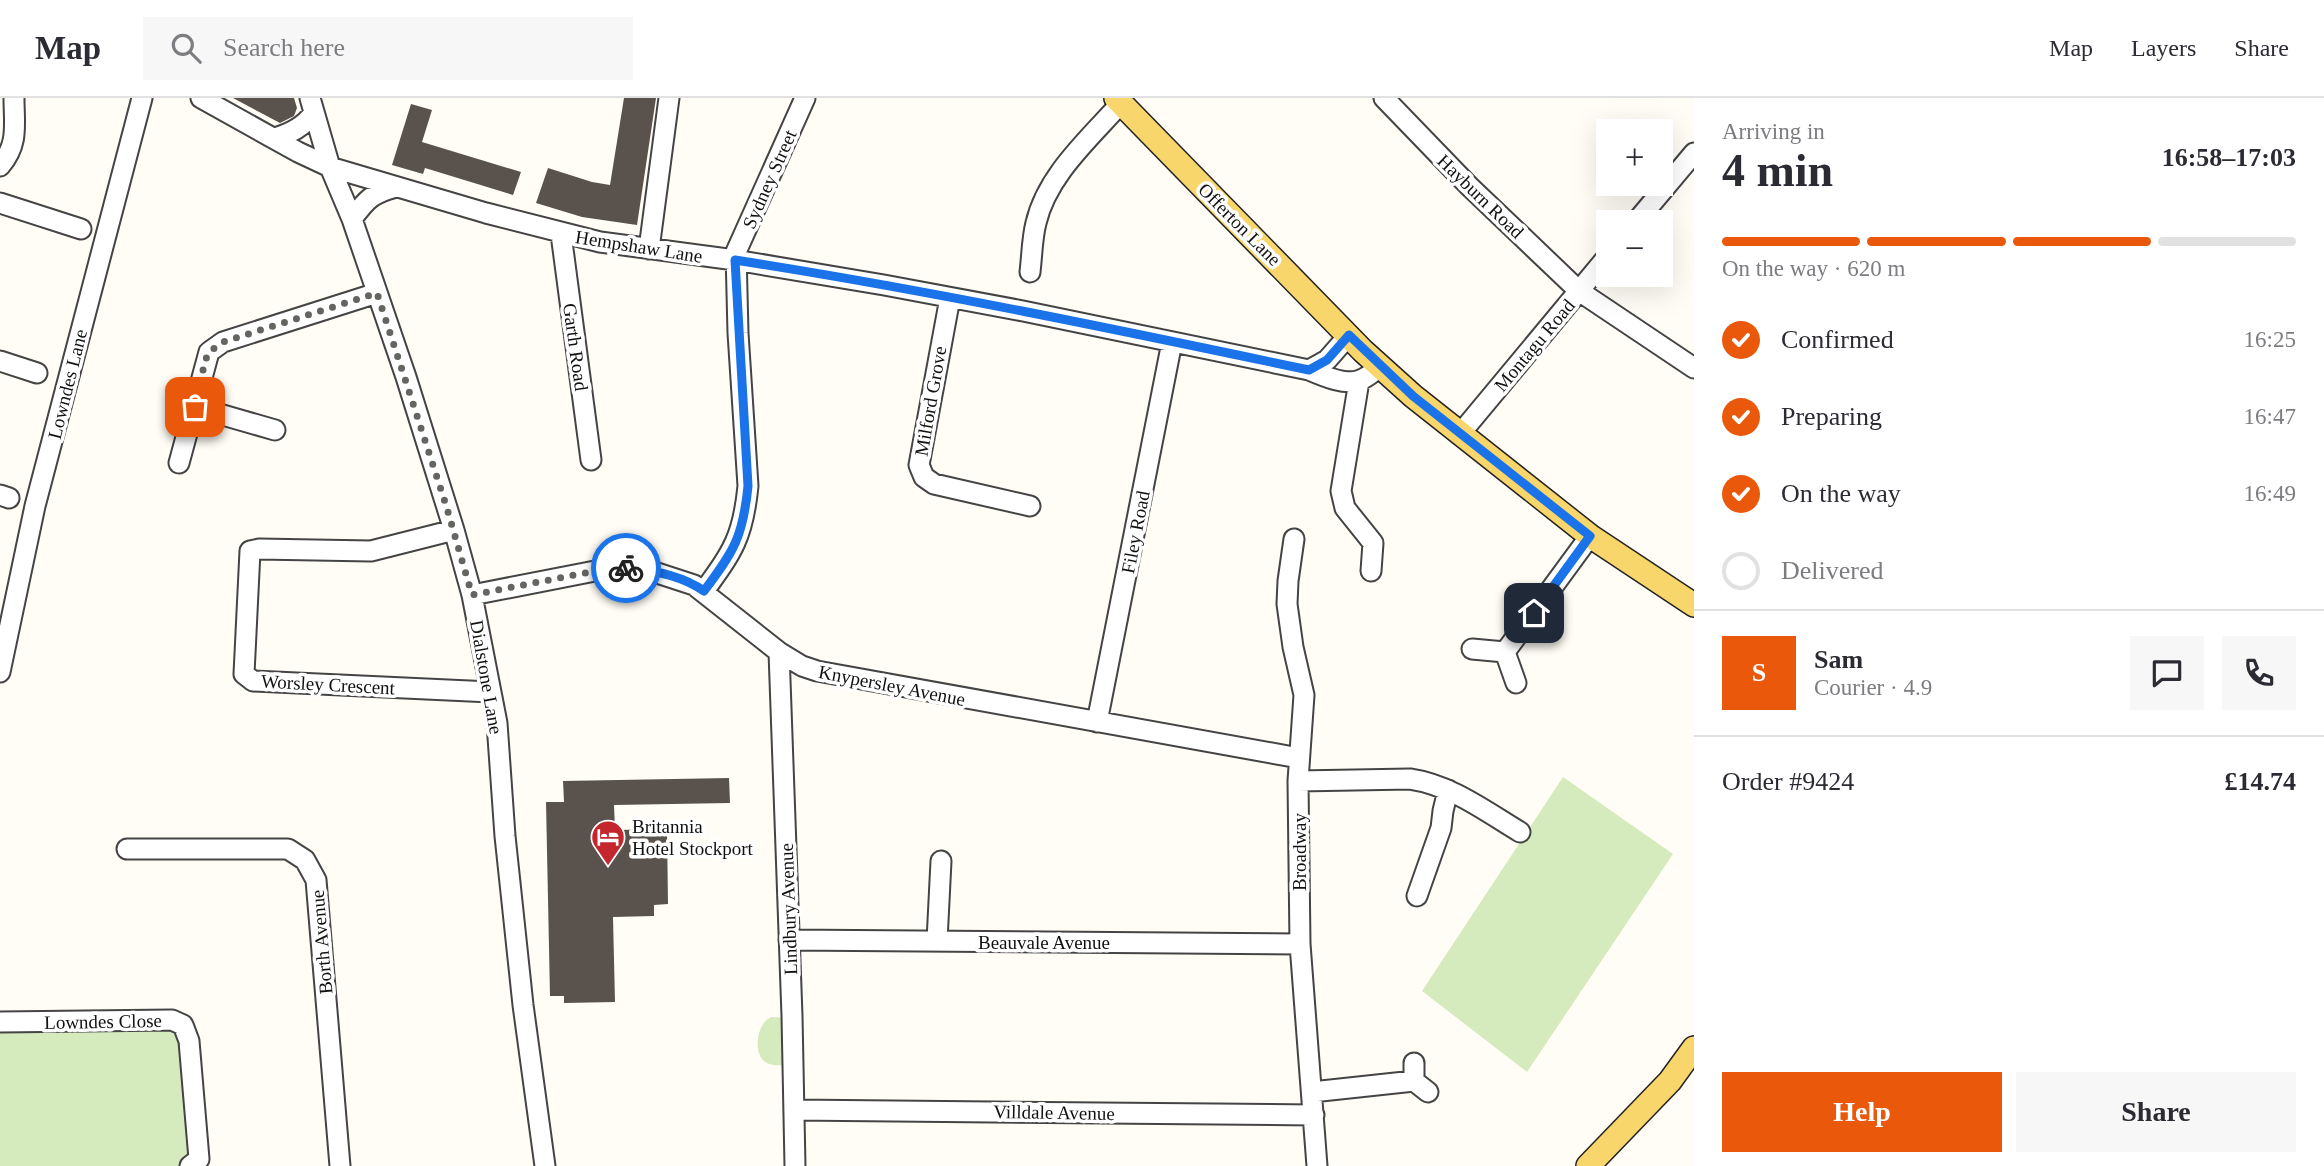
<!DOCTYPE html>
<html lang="en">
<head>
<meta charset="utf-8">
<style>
	:root { --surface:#fff; --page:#f7f7f7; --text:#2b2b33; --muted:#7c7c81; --line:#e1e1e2; --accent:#ea580c }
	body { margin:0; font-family:Georgia,serif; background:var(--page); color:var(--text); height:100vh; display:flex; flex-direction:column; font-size:26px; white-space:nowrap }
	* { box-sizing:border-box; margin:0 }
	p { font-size:23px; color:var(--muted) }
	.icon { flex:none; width:38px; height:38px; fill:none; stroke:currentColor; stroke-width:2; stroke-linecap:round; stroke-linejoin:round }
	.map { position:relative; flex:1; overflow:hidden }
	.drawer { display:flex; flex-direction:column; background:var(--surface); width:630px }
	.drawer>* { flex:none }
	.buttons { position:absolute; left:1596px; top:21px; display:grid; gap:14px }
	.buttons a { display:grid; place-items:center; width:77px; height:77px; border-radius:0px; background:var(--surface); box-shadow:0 7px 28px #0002; font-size:35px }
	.pin { position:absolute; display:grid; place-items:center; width:60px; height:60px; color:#fff; margin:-30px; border-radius:14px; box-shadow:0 4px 10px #0006 }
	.courier { position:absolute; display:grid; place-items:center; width:70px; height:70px; margin:-35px; border:5px solid #1a73e8; border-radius:50%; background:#fff; color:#222; box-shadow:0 2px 9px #0007 }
	.headline em { font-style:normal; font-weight:600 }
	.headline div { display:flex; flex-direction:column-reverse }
	.headline { display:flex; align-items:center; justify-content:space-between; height:119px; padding:0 28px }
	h1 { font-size:46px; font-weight:600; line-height:52px }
	.bar { display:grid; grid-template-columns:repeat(4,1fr); gap:10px 7px; align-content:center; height:84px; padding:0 28px }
	.bar i { height:9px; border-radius:5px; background:var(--line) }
	.bar .selected { background:var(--accent) }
	.bar p { grid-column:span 4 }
	.line { display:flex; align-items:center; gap:18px; padding:0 28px; border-top:2px solid var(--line) }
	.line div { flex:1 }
	.round { display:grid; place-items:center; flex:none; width:74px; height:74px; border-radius:0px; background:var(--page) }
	ol { padding:0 28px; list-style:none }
	li { display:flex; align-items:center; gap:21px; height:77px }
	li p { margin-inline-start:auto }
	li .icon { padding:7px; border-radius:50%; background:var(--accent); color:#fff; stroke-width:4 }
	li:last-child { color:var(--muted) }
	li i { width:38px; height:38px; border:4px solid var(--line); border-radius:50% }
	.action { display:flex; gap:14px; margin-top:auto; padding:14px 28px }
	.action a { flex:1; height:80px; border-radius:0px; background:var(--accent); color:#fff; font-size:28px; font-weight:600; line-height:80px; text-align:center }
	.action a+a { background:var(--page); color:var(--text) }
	header { display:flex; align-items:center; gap:42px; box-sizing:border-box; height:98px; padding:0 35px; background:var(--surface); border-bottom:2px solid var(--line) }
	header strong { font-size:33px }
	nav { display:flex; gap:38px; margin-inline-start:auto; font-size:24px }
	.search { width:490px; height:63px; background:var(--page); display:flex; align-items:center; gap:18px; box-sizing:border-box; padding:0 24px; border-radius:0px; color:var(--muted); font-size:26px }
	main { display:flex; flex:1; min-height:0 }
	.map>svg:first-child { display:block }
	.green { fill:#d5ebbd }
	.building { fill:#5a524d }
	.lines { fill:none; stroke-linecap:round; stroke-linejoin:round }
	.minor-casing { stroke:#444; stroke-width:23 }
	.major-casing { stroke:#222; stroke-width:26 }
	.minor { stroke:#fff; stroke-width:19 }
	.major { stroke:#f9d66b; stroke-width:23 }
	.done { stroke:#646461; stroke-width:7; stroke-dasharray:0 12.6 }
	.route { stroke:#1a73e8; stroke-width:9 }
	.labels { text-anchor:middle; stroke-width:7; stroke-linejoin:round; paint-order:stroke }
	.street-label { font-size:19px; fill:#111; stroke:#fff }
	.poi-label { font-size:19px; fill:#111; stroke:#fff; text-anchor:start }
</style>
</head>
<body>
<header>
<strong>Map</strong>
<div class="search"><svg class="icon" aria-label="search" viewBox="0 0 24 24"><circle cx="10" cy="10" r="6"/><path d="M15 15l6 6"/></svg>Search here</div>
<nav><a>Map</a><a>Layers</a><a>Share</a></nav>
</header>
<main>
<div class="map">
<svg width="1694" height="1068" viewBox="0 0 1694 1068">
	<rect width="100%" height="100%" fill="#fffdf5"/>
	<path class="green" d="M 1563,679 L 1673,756 L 1527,974 L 1422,893 Z
		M 771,919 L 791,920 L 792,967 C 784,967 771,969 764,963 C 753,954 757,925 771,919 Z
		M 0,924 L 183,927 L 190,1068 L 0,1068 Z"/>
	<path class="building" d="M 233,0 L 294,0 L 297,10 L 294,18 L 280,25 Z
		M 624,0 L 656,0 L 637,127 L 582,119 L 536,105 L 548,70 L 592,84 L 610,87 Z
		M 411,6 L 432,12 L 422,44 L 521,74 L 513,97 L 425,70 L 423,76 L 392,67 Z
		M 729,680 L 730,705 L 614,707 L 615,732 L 667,731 L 668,806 L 654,807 L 654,818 L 613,819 L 615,904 L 564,905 L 564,898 L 550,898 L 546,704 L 564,704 L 563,683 Z"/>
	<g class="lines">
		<g class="minor-casing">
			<path id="minor" d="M 201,0 L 298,54 L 330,69 L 486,115 L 600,144 L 735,162 L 884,187 L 1023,213 L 1309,272 C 1323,278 1346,288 1360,282 C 1367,280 1374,273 1380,269
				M 310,0 L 330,69 L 352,121 L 406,279 L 454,432 L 472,497 L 497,625 L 505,738 L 523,907 L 545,1068
				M 1384,0 L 1469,88 L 1579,193 L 1694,270
				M 275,40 C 291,35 303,29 314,15
				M 0,68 C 19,46 14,27 14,0
				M 0,105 L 81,131
				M 352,121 C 366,102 372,95 396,89
				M 1636,124 L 1694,55
				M 561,136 L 591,362
				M 649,151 L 669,0
				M 1030,174 C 1032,158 1032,140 1036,125 C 1047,77 1090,40 1121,5
				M 950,200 L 919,367 L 924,379 L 934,386 L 1030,408
				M 0,263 L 37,275
				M 1309,272 L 1327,262 L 1349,237
				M 1359,283 L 1341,393 L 1345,410 L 1373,445 L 1371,473
				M 195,309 L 275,332
				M 1460,336 L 1608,158
				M 179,365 L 209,254 L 223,244 L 377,195
				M 0,397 L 9,400
				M 454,432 L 371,453 L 259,451 L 250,453 L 244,576 L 253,583 L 491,594
				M 1294,441 L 1288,483 L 1287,506 L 1293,549 L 1304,597 L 1298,683 L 1300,846 L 1317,1068
				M 704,493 C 733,453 743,439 748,388 L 738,235 L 736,154 L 805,0
				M 472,497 L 595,473 L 621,469 L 648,472 L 694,487 L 779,554 L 802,568 L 817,573 L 1299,660
				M 1472,551 L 1505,554 L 1516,585
				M 779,554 L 792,918 L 795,1068
				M 1505,554 L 1590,438
				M 0,574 L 35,408 L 142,0
				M 1097,624 L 1172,244
				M 1298,683 L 1410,681 C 1451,687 1485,713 1520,734
				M 127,751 L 288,751 L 305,762 L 316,782 L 340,1068
				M 1417,798 L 1441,730 L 1443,713 L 1448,692
				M 789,842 L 1300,846
				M 937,843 L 941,763
				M 0,924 L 172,922 L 183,927 L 189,943 L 199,1061 L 190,1068
				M 1414,965 L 1414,983 L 1428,994
				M 1312,994 L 1414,983
				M 794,1012 L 1314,1017"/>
		</g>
		<g class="major-casing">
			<path id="major" d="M 1116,0 L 1363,253 L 1413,298 L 1590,438 L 1694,507
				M 1588,1068 L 1670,983 L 1694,950"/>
		</g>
		<use href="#minor" class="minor"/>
		<use href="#major" class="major"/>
	</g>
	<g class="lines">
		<path class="done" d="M 195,309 L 205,263 L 209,254 L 223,244 L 377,195 L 446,407 L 472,497 L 595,473 L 626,470"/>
		<path class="route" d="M 626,470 C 653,472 681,477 704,493 C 734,453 743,439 748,388 L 735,162 C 928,192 1119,232 1309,272 L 1327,262 L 1349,237 L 1413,298 L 1590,438 L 1534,515"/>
	</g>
	<defs>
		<g id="hotel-pin" transform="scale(1.75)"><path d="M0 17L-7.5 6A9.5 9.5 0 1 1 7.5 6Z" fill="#c4262e" stroke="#fff"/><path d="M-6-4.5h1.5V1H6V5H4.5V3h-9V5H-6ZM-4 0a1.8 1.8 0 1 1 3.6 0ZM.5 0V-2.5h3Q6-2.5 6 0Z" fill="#fff"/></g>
	</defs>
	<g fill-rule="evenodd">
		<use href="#hotel-pin" x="608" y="739"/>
	</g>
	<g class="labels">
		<g class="street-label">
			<text transform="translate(769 81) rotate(-66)" y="7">Sydney Street</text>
			<text transform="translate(1481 98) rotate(44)" y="7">Hayburn Road</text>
			<text transform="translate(1240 126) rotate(45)" y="7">Offerton Lane</text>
			<text transform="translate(639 148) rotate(9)" y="7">Hempshaw Lane</text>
			<text transform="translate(1534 247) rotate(-50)" y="7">Montagu Road</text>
			<text transform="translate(576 249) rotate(82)" y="7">Garth Road</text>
			<text transform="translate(67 286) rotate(-76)" y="7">Lowndes Lane</text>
			<text transform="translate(930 303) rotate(-80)" y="7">Milford Grove</text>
			<text transform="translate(1135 434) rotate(-79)" y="7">Filey Road</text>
			<text transform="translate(487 579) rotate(80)" y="7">Dialstone Lane</text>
			<text transform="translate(328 586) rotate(3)" y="7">Worsley Crescent</text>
			<text transform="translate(892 587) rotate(11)" y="7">Knypersley Avenue</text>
			<text transform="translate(1299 754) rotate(-90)" y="7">Broadway</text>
			<text transform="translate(788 811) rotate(-92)" y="7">Lindbury Avenue</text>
			<text transform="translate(321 844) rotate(-95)" y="7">Borth Avenue</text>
			<text x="1044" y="851">Beauvale Avenue</text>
			<text transform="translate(103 923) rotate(-1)" y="7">Lowndes Close</text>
			<text transform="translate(1054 1014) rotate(1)" y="7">Villdale Avenue</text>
		</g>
		<g class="poi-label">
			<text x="632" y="735">Britannia<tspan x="632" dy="22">Hotel Stockport</tspan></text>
		</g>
	</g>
</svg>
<div class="buttons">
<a>+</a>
<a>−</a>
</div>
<div class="pin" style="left:195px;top:309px;background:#ea580c"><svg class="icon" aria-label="bag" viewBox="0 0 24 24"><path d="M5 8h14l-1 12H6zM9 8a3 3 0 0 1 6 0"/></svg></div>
<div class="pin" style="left:1534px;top:515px;background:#1f2937"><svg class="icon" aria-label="home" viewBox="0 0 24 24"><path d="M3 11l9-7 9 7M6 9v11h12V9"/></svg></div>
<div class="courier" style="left:626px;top:470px"><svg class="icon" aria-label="bike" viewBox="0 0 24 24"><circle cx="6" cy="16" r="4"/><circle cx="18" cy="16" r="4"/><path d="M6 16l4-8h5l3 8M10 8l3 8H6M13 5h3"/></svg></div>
</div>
<section class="drawer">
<div class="headline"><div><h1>4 min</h1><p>Arriving in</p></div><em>16:58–17:03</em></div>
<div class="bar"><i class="selected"></i><i class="selected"></i><i class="selected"></i><i></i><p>On the way · 620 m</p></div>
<ol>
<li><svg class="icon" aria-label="check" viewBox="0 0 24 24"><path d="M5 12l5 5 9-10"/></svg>Confirmed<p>16:25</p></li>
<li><svg class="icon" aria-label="check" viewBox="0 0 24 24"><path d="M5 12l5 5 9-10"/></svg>Preparing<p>16:47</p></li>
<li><svg class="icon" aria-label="check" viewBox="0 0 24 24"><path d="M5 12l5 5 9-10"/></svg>On the way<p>16:49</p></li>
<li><i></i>Delivered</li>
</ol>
<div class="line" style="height:126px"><b class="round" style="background:var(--accent);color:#fff">S</b><div><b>Sam</b><p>Courier · 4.9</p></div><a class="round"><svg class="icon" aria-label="chat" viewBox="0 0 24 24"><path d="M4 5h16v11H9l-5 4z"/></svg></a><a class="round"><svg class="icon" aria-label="phone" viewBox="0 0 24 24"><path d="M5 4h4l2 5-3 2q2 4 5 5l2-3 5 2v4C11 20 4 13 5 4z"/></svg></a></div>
<div class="line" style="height:91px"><div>Order #9424</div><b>£14.74</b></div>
<div class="action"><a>Help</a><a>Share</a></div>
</section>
</main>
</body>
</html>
